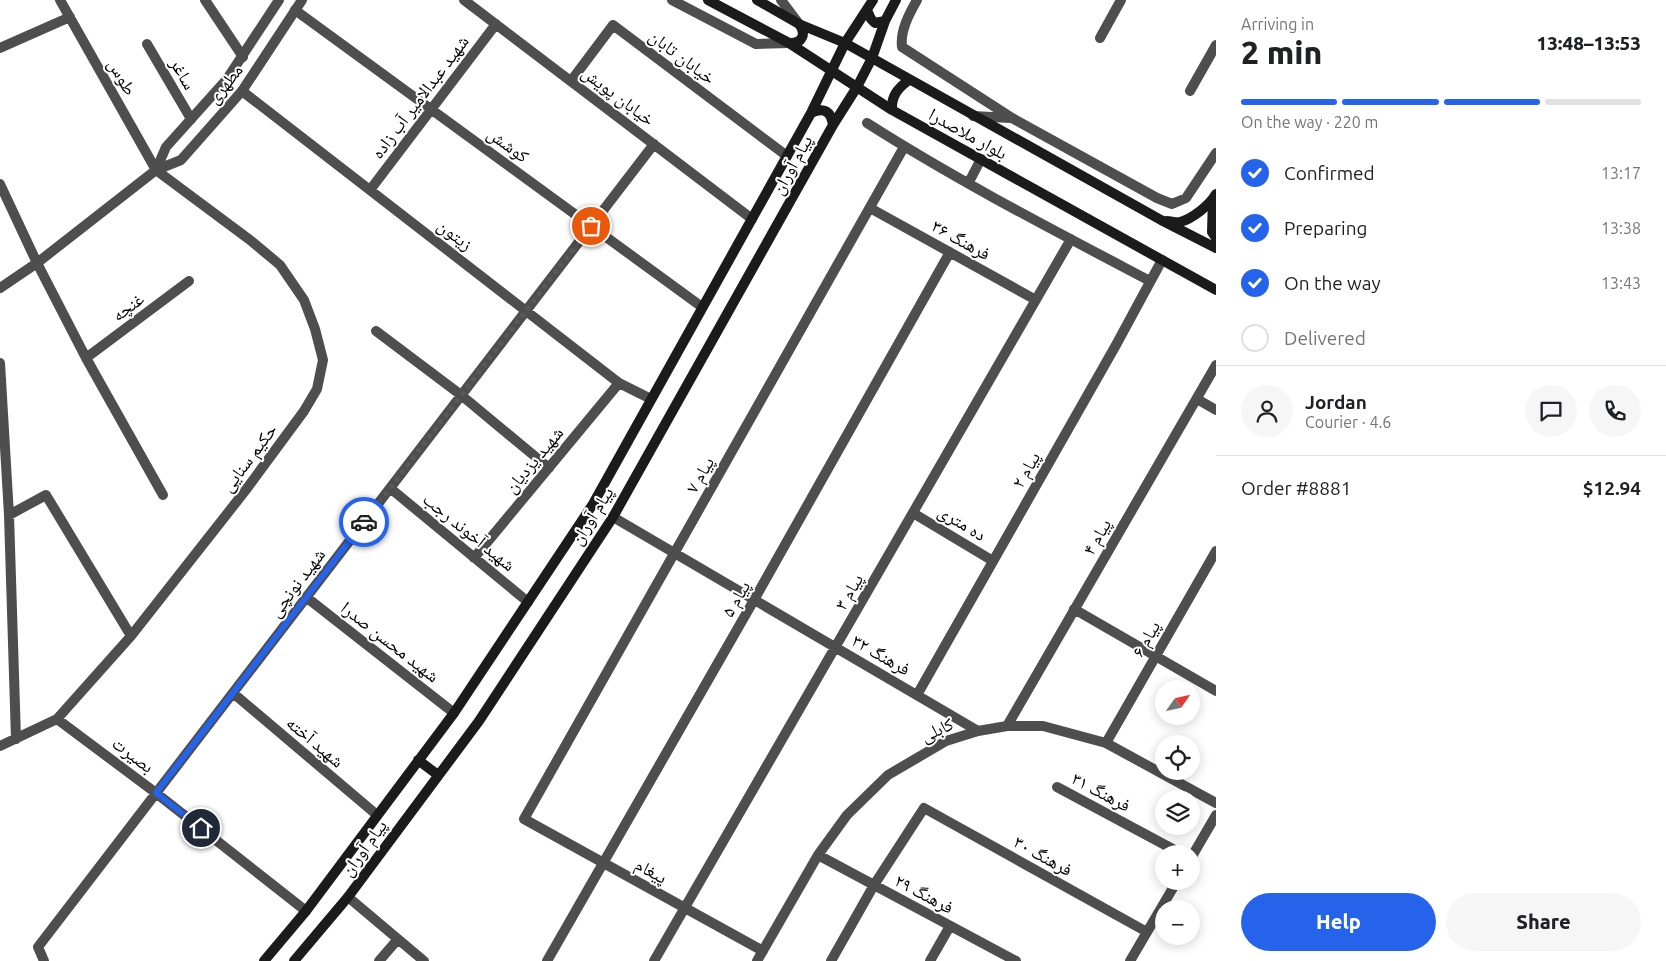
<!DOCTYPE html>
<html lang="en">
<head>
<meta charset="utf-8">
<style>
	:root { --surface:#fff; --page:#f6f6f6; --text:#202124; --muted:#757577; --line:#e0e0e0; --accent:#2563eb }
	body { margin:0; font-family:Ubuntu,"Noto Naskh Arabic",sans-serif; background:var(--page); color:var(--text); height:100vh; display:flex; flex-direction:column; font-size:19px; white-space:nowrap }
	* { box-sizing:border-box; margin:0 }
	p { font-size:16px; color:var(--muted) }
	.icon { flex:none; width:28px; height:28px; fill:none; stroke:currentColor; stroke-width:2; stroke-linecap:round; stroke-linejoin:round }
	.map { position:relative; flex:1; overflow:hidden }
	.panel { display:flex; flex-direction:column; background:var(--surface); width:450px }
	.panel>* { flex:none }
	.needle { width:32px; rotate:56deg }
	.fabs { position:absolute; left:1155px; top:680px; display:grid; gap:10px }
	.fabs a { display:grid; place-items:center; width:45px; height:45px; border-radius:50%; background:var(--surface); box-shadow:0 2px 12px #0003; font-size:25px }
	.pin { position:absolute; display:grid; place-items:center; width:42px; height:42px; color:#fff; margin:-21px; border:2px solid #fff; border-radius:50%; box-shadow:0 1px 5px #0007 }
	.courier { position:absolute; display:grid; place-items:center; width:50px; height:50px; margin:-25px; border:4px solid #2563eb; border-radius:50%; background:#fff; color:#222; box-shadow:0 1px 6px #0007 }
	.headline em { font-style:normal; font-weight:800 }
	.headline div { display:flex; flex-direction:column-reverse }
	.headline { display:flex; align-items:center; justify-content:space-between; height:85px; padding:0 25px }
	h1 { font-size:32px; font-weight:800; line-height:38px }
	.bar { display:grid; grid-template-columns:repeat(4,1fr); gap:8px 5px; align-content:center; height:60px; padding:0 25px }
	.bar i { height:6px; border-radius:4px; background:var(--line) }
	.bar .selected { background:var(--accent) }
	.bar p { grid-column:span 4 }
	.line { display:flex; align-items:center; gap:12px; padding:0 25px; border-top:1px solid var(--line) }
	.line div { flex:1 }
	.round { display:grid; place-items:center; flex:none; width:52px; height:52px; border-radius:26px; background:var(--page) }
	ol { padding:0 25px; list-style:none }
	li { display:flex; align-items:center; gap:15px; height:55px }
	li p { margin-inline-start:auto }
	li .icon { padding:5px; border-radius:50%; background:var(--accent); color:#fff; stroke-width:4 }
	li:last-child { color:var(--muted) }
	li i { width:28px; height:28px; border:2px solid var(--line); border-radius:50% }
	.action { display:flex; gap:10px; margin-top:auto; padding:10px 25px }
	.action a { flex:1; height:58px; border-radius:30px; background:var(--accent); color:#fff; font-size:20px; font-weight:800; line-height:58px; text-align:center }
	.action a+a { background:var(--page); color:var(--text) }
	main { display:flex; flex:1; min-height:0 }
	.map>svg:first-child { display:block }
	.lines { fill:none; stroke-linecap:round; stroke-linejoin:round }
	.minor { stroke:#4e4e4e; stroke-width:10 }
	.tertiary { stroke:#4e4e4e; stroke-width:10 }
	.secondary { stroke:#1b1b1b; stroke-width:10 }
	.done { stroke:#595959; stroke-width:5; stroke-dasharray:0 9 }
	.route { stroke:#2563eb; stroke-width:6 }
	.labels { text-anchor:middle; stroke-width:4; stroke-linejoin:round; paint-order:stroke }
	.street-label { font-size:18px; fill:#000; stroke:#fff }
</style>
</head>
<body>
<main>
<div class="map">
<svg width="1216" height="961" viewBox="0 0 1216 961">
	<rect width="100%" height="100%" fill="#fff"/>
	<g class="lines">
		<path class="minor" d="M 205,0 L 243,57
			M 464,0 L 752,219
			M 672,0 L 756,44 L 789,43
			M 781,0 L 799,24
			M 917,0 C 909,14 900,31 902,47 L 1012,118 L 1157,198 L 1172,204 L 1186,198 L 1216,153
			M 295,10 L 702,307
			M 1100,38 L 1121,0
			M 147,44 L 191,119
			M 0,48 L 70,17
			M 571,81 L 613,25 L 787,156
			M 242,91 L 619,383 L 651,399
			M 1190,91 L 1216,45
			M 973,116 L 1011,118
			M 867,123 C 958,181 1055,231 1150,281
			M 969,182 L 981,159
			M 0,184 L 37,263 L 86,358 L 163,495
			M 370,190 L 496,24
			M 870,208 L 1036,300
			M 376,331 L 461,395 L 549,468
			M 86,358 L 189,281
			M 0,363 L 9,515 L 16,739
			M 1197,399 L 1216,410
			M 390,488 L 528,602
			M 913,513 L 993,561
			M 9,515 L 46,495 L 131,636
			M 613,517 L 978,731
			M 474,558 L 619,383
			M 306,597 L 454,713
			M 1074,609 L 1216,691
			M 233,693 L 377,815
			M 917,695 L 1116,345 L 1162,260
			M 57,719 L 156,793 L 306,911
			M 1007,726 L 1216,365
			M 1106,743 L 1216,551
			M 0,746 L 57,719 L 131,636 L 245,491 L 304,411 L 317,389 L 323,360 L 315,329 L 304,300 L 280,265 L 250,240 L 156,170 L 60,0
			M 1057,787 L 1182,854
			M 818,855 L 1016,961
			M 1191,858 L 1216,815
			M 348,897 L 424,961
			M 763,951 L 524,819 L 904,147
			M 44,961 L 38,947 L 654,144
			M 379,961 L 398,939
			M 547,961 L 754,600 L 950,252
			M 654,961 L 1071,239
			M 757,961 L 818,855 L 847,815 L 888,775 L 946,741 L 978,731 L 1007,726 L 1043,726 L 1106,743 L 1216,803
			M 831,961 L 874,885 L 924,808 L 1147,932
			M 930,961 L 950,926
			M 1130,961 L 1177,881"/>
		<path class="tertiary" d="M 156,170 L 166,147 L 227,79 L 279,0
			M 0,288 L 37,263 L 156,170 L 181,160 L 242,91 L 302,0"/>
		<path class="secondary" d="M 708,0 L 789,43 L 892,110 L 1216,290
			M 757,0 L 799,24 L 845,43 L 1161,220 L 1216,248
			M 867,10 L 871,19 L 875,23 L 885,21
			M 789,43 C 802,44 807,34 799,24
			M 892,110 C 891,96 898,88 909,80
			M 811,113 C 824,107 831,111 833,125
			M 1213,199 L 1212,232 L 1216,238
			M 1167,221 C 1171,221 1176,223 1180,222 C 1192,219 1210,205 1216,194
			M 418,760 L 438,775
			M 264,961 L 306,911 L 454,713 L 593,504 L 811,113 L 845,43 L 873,0
			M 294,961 L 348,897 L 479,721 L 613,517 L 833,125 L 857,87 L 872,58 L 885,21 L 896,0"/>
	</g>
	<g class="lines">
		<path class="done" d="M 364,522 L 591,226"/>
		<path class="route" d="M 201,828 L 156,793 L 364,522"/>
	</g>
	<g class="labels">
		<g class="street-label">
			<text transform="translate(682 57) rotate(37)" y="6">خیابان تابان</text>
			<text transform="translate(183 74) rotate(60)" y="6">ساغر</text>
			<text transform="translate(122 77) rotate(60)" y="6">طوس</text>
			<text transform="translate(225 84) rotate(-51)" y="6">مطهری</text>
			<text transform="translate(618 96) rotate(37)" y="6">خیابان پویش</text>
			<text transform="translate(420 97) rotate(-53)" y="6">شهید عبدالامیر آب زاده</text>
			<text transform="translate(968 134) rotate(29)" y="6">بلوار ملاصدرا</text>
			<text transform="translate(508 145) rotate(36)" y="6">کوشش</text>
			<text transform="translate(792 165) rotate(-61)" y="6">پیام آوران</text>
			<text transform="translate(455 235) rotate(38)" y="6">زیتون</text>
			<text transform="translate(961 240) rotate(29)" y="6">فرهنگ ۳۶</text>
			<text transform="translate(128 307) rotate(-37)" y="6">غنچه</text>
			<text transform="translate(249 458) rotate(-53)" y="6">حکیم سنایی</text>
			<text transform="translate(534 460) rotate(-50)" y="6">شهید یزدیان</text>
			<text transform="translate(1026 470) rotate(-60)" y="6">پیام ۲</text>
			<text transform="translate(700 475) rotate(-60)" y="6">پیام ۷</text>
			<text transform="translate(592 516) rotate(-58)" y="6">پیام آوران</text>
			<text transform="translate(962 523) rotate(31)" y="6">ده متری</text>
			<text transform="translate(469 532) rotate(39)" y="6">شهید آخوند رجب</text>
			<text transform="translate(1097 537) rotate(-60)" y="6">پیام ۴</text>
			<text transform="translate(297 583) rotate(-53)" y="6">شهید نونچی</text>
			<text transform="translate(849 592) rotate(-60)" y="6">پیام ۳</text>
			<text transform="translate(736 599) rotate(-60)" y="6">پیام ۵</text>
			<text transform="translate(1146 639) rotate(-60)" y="6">پیام ۶</text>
			<text transform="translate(390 642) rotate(38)" y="6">شهید محسن صدرا</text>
			<text transform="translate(881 655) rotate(30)" y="6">فرهنگ ۳۲</text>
			<text transform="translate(937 730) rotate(-25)" y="6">کابلی</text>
			<text transform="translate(315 742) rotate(40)" y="6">شهید آخته</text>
			<text transform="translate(133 755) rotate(37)" y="6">بصیرت</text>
			<text transform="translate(1101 792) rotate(28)" y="6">فرهنگ ۳۱</text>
			<text transform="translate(364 848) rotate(-54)" y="6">پیام آوران</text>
			<text transform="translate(1043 856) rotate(29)" y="6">فرهنگ ۳۰</text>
			<text transform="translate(651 871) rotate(29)" y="6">پیغام</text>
			<text transform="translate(924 894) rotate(28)" y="6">فرهنگ ۲۹</text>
		</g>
	</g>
</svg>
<div class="fabs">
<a><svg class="needle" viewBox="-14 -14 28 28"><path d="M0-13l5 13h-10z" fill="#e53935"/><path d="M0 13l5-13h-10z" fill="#757577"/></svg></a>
<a><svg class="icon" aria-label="locate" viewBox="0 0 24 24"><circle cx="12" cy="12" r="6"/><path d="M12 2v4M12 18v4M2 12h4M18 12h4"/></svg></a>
<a><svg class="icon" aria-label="layers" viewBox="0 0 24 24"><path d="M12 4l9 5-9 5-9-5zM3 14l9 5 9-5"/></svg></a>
<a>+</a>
<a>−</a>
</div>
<div class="pin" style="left:591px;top:226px;background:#ea580c"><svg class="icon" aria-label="bag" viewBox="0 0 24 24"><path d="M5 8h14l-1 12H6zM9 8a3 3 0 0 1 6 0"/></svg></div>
<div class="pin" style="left:201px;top:828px;background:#1f2937"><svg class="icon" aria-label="home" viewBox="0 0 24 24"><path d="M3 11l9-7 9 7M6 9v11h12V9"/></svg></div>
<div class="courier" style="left:364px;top:522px"><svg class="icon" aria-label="car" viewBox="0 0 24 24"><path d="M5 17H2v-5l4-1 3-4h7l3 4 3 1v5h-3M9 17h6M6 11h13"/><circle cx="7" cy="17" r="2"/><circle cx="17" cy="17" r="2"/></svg></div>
</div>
<section class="panel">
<div class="headline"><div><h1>2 min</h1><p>Arriving in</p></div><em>13:48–13:53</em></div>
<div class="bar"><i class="selected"></i><i class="selected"></i><i class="selected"></i><i></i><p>On the way · 220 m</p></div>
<ol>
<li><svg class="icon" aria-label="check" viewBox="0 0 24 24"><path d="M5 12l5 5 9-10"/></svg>Confirmed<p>13:17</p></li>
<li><svg class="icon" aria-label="check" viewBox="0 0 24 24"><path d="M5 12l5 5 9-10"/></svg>Preparing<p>13:38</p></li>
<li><svg class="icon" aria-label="check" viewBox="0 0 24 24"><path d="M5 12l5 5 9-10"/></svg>On the way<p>13:43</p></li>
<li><i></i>Delivered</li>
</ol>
<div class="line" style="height:90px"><a class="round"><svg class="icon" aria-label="person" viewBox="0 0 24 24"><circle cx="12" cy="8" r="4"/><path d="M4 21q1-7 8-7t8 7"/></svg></a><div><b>Jordan</b><p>Courier · 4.6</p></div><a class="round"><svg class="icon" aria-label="chat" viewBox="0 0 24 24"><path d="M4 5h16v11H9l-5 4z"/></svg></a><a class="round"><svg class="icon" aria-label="phone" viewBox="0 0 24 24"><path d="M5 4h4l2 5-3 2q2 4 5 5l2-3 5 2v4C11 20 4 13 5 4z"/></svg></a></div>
<div class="line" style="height:65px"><div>Order #8881</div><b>$12.94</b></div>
<div class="action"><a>Help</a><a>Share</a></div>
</section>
</main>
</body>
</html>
